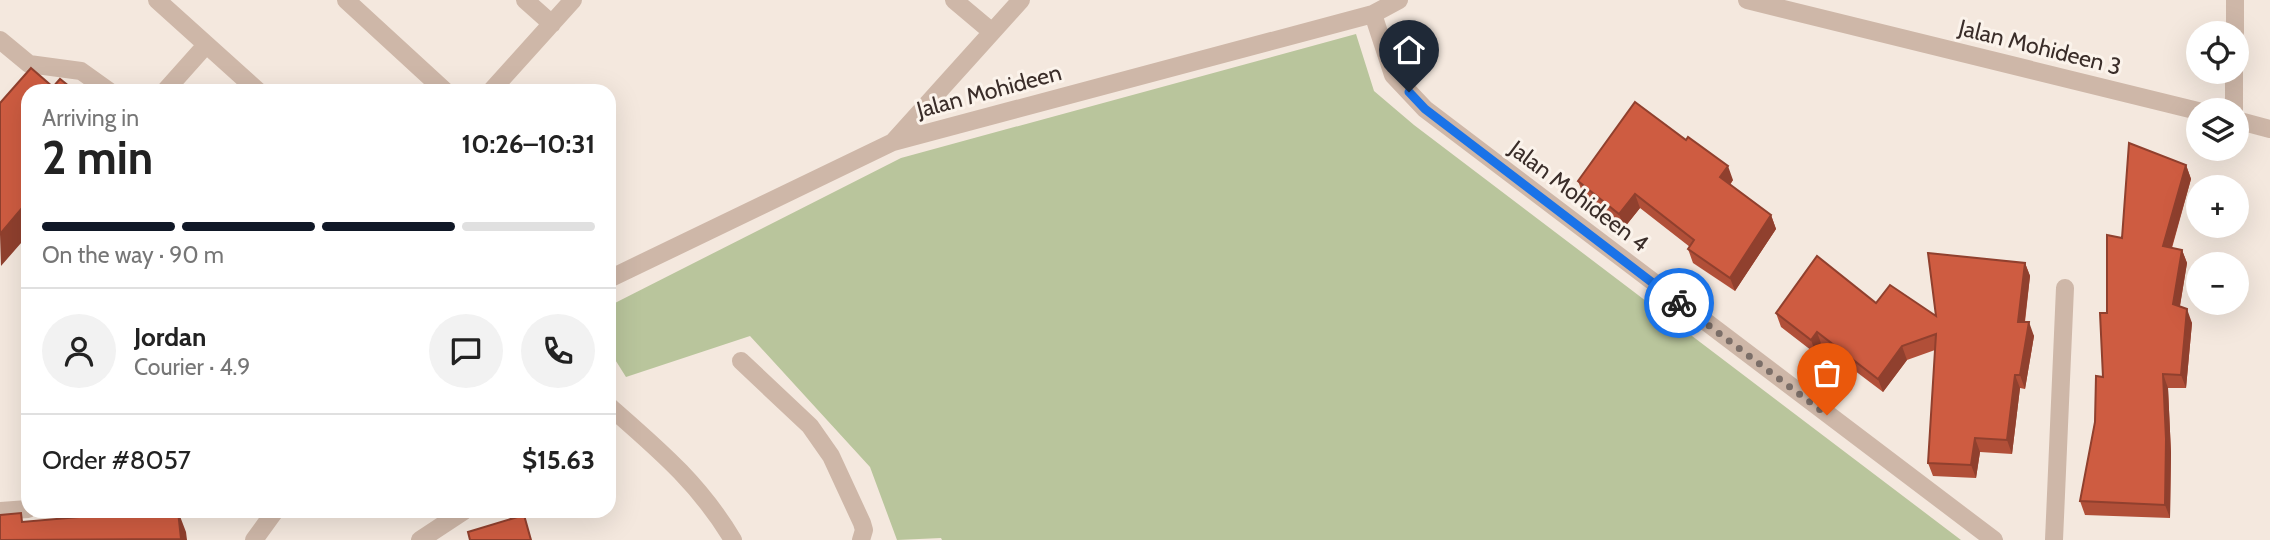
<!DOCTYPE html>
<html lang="en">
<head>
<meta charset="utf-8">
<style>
	:root { --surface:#fff; --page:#f2f2f2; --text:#222; --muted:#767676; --line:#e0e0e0; --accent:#111827 }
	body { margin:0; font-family:Cabin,sans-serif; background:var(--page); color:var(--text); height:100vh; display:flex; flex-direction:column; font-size:26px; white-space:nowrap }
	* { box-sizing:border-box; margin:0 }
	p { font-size:23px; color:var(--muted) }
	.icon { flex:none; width:38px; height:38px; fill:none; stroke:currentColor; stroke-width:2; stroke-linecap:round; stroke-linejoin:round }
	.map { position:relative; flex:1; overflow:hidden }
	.drawer { position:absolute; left:21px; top:84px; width:595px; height:434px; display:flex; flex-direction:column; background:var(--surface); border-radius:21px; box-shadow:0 7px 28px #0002 }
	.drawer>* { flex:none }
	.controls { position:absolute; left:2186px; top:21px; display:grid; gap:14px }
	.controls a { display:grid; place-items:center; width:63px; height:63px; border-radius:50%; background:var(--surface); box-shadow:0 7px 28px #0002; font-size:35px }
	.pin { position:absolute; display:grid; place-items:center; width:60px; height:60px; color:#fff; margin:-72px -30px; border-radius:50% 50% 50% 0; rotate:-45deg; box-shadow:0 0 7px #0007 }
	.pin .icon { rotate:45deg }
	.courier { position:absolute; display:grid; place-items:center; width:70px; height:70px; margin:-35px; border:5px solid #1a73e8; border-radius:50%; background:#fff; color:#222; box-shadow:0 2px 9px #0007 }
	.headline em { font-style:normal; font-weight:700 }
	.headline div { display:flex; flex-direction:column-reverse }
	.headline { display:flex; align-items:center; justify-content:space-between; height:119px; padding:0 21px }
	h1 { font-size:46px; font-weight:700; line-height:52px }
	.bar { display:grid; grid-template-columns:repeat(4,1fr); gap:10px 7px; align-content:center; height:84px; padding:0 21px }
	.bar i { height:9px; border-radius:5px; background:var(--line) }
	.bar .on { background:var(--accent) }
	.bar p { grid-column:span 4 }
	.line { display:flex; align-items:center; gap:18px; padding:0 21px; border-top:2px solid var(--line) }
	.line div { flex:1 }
	.round { display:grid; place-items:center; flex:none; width:74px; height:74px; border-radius:37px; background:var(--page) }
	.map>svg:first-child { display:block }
	.green { fill:#b9c59c }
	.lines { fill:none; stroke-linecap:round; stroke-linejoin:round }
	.minor { stroke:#ceb7a8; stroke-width:18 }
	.wall { fill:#b14f38 }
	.shaded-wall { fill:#90402e }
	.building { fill:#ce5c41; stroke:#90402e; stroke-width:2 }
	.done { stroke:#7b6e68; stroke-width:7; stroke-dasharray:0 12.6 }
	.route { stroke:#1a73e8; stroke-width:9 }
	.labels { text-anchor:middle; stroke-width:6; stroke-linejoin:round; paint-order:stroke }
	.street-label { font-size:23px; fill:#3a2d29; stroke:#fbf3eb }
</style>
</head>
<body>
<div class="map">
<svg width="2270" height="540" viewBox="0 0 2270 540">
	<rect width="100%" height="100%" fill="#f4e8de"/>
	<path class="green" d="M 1356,34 L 1374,91 L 1414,125 L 1961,540 L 942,540 L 941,538 L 897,540 L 870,467 L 750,336 L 626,377 L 609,350 L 609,306 L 901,158 Z"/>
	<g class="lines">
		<path class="minor" d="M 157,0 L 258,91
			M 346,0 L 445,91
			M 525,0 L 552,24
			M 954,0 L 992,32
			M 1747,0 L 2198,111
			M 1373,14 L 1393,75 L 1425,109 L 1994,540
			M 2235,33 L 2235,0
			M 0,40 L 29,64 L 81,71 L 109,91
			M 165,91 L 206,45
			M 491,91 L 573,0
			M 2234,110 L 2234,72
			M 2236,120 L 2270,129
			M 893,142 L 1021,0
			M 609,279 L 893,142 L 1373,14 L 1399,0
			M 741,361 L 810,426 L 831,456 L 862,523 L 864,530 L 861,540
			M 609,406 C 658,449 699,483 733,540
			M 0,511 L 28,509
			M 254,540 L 275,511
			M 420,540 L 464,511
			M 2054,540 L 2065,288"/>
	</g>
	<path class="wall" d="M 2186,165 L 2191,179 L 2172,248 L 2182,250 L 2187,263 L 2180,306 L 2192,323 L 2186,388 L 2168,388 L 2171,453 L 2170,518 L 2085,515 L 2080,501 L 2103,377 L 2107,313 L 2122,238 Z
		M 1733,180 L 1730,185 L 1771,215 L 1776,229 L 1735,291 L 1693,263 L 1688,249 L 1690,247 L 1640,208 L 1624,228 L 1583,194 L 1578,181 Z
		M 2025,263 L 2030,276 L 2025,322 L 2034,336 L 2025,389 L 2020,388 L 2012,454 L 1980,452 L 1976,478 L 1933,476 L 1928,463 L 1935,350 L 1907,360 L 1883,392 L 1822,346 L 1816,354 L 1781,327 L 1776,313 L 1876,303 L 1936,316 Z"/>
	<path class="shaded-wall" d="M 2186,165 L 2191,179 L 2168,260 L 2163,246 Z
		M 1728,166 L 1733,180 L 1725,191 L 1720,177 Z
		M 1635,194 L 1640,208 L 1624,228 L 1619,214 Z
		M 28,201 L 28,235 L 1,266 L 0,234 Z
		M 1771,215 L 1776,229 L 1735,291 L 1730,278 Z
		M 2182,250 L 2187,263 L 2178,317 L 2173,304 Z
		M 2025,263 L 2030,276 L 2023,335 L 2018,322 Z
		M 2187,309 L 2192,323 L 2186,388 L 2181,375 Z
		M 2029,322 L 2034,336 L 2025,389 L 2020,375 Z
		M 1817,332 L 1822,346 L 1816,354 L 1811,340 Z
		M 1902,346 L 1907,360 L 1883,392 L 1878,379 Z
		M 2163,374 L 2168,388 L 2171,453 L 2170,518 L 2165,505 Z
		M 2015,375 L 2020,388 L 2012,454 L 2007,440 Z
		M 1975,438 L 1980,452 L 1976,478 L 1971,465 Z
		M 178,511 L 186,532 L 187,540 L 181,540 Z"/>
	<path class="building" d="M 31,68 L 53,87 L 60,79 L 75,91 L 28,91 L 28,201 L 0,234 L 0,103 Z
		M 1635,102 L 1686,140 L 1688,137 L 1728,166 L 1720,177 L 1771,215 L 1730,278 L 1688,249 L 1694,240 L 1635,194 L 1619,214 L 1578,181 Z
		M 2129,143 L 2186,165 L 2163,246 L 2182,250 L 2173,304 L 2187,309 L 2181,375 L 2163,374 L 2166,439 L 2165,505 L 2080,501 L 2095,422 L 2096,376 L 2103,377 L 2100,313 L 2107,313 L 2107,235 L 2122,238 Z
		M 1928,253 L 2025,263 L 2018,322 L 2029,322 L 2020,375 L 2015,375 L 2007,440 L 1975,438 L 1971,465 L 1928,463 L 1936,334 L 1902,346 L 1878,379 L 1817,332 L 1811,340 L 1776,313 L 1817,256 L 1876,303 L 1890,285 L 1936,316 Z
		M 149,511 L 178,511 L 181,539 L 0,540 L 0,515 L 21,513 L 22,522 Z
		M 524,515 L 531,540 L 470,540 L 468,532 Z"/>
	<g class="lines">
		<path class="done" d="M 1679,303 L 1827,415"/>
		<path class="route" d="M 1409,92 L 1425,109 L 1679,303"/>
	</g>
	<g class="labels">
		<g class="street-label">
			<text transform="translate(2040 47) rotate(14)" y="8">Jalan Mohideen 3</text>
			<text transform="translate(989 91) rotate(-15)" y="8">Jalan Mohideen</text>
			<text transform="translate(1579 196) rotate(37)" y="8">Jalan Mohideen 4</text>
		</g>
	</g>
</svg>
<div class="controls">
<a><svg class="icon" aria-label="locate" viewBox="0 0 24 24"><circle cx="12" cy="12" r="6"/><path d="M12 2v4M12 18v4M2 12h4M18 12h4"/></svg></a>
<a><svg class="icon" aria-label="layers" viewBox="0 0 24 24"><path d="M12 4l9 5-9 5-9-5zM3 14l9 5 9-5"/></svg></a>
<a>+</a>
<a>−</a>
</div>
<div class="pin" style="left:1827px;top:415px;background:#ea580c"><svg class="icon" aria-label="bag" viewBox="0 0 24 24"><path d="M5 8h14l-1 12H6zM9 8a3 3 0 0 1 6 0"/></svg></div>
<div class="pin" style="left:1409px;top:92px;background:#1f2937"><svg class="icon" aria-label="home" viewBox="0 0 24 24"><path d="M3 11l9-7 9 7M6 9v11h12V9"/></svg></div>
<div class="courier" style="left:1679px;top:303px"><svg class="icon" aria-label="bike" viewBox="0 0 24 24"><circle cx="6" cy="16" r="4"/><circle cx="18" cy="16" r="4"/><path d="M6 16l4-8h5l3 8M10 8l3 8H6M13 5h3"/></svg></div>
<section class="drawer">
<div class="headline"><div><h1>2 min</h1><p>Arriving in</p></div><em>10:26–10:31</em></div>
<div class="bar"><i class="on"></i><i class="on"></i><i class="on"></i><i></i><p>On the way · 90 m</p></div>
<div class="line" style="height:126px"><a class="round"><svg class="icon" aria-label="person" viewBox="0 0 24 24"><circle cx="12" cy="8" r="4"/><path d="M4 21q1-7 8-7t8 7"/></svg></a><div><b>Jordan</b><p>Courier · 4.9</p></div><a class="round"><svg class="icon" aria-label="chat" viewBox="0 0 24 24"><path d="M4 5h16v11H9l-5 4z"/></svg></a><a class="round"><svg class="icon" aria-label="phone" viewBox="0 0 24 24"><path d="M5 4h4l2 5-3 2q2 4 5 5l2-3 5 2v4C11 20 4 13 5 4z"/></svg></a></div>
<div class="line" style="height:91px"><div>Order #8057</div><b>$15.63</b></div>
</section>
</div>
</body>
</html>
